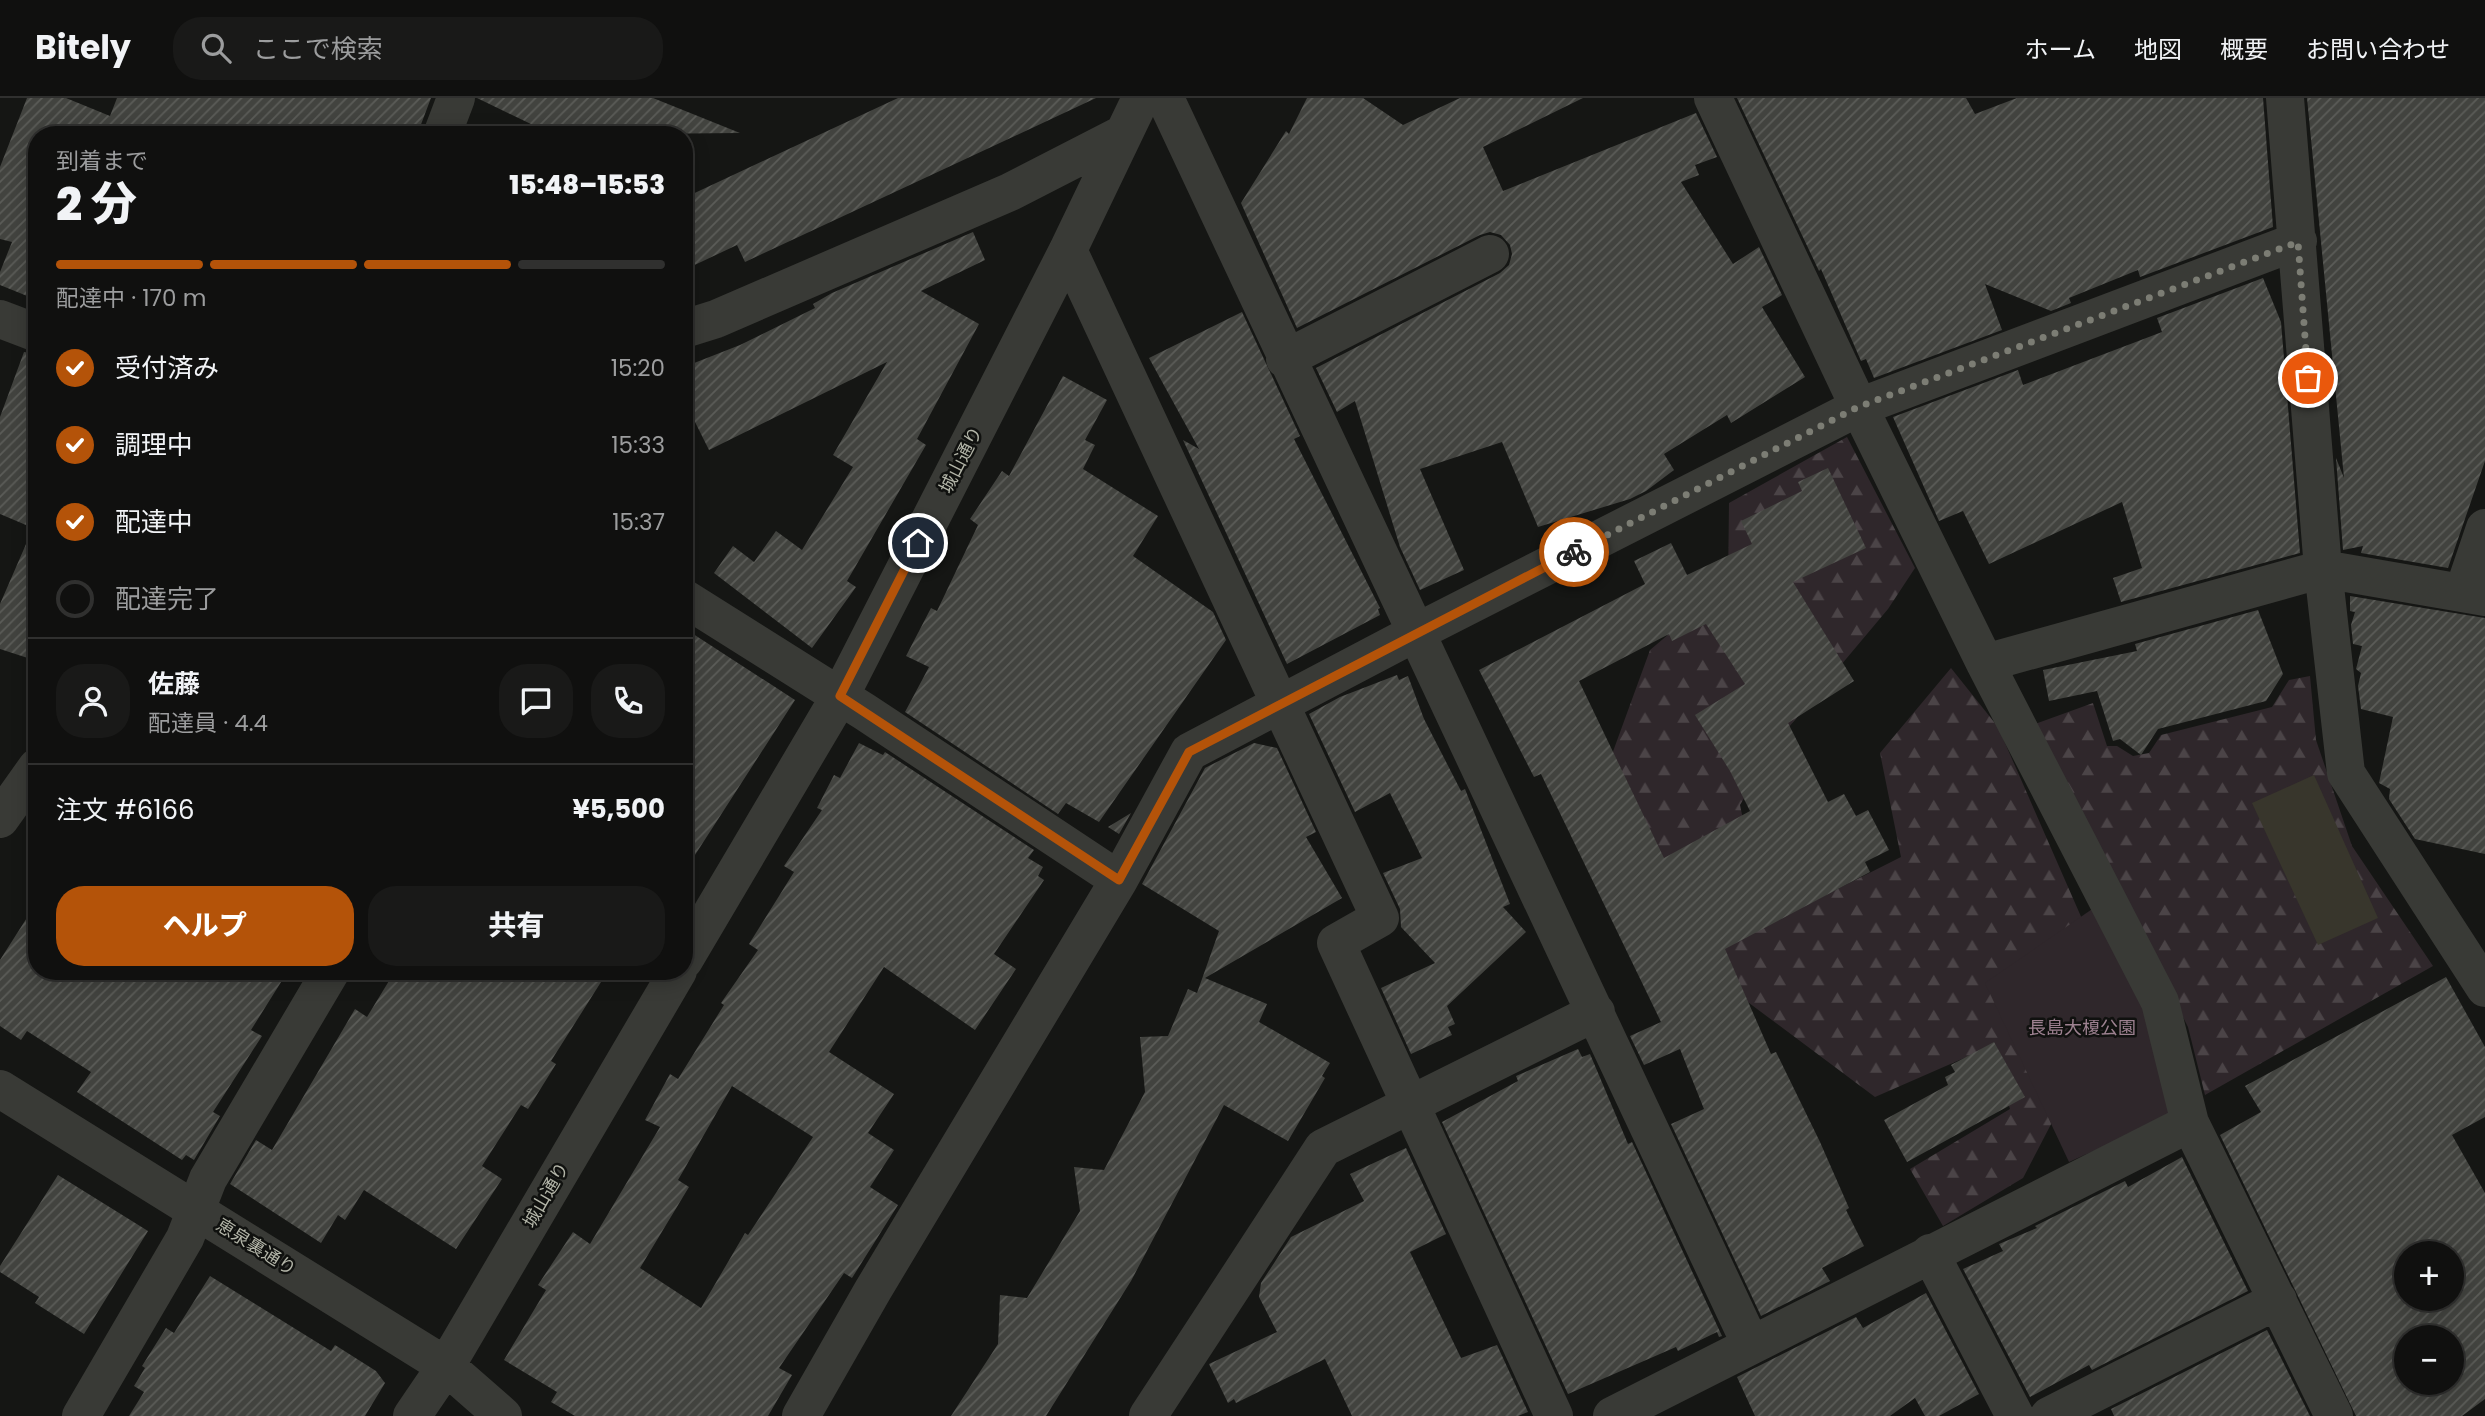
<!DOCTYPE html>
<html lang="ja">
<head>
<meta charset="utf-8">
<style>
	:root { --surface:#10100f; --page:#191918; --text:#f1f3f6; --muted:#9c9d9e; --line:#30302f; --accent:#b45309 }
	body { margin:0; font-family:Poppins,"Noto Sans JP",sans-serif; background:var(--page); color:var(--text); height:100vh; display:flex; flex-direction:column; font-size:26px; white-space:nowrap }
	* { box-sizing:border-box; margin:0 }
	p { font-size:23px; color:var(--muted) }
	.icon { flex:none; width:38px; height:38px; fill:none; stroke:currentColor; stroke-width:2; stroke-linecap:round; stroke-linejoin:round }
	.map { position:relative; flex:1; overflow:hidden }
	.side { position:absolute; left:28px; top:28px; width:665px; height:854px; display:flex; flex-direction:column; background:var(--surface); border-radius:28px; box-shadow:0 4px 18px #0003,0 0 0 2px var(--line) }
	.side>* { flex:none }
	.buttons { position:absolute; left:2394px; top:1143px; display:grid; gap:14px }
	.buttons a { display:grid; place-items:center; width:70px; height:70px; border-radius:50%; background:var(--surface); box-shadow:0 4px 18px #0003,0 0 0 2px var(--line); font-size:35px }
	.pin { position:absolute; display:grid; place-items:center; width:60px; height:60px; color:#fff; margin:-30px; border:4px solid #fff; border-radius:50%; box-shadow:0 2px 7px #0007 }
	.courier { position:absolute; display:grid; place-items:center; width:70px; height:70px; margin:-35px; border:5px solid #b45309; border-radius:50%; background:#fff; color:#222; box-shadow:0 2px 9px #0007 }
	.summary em { font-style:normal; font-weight:800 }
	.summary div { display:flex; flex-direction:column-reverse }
	.summary { display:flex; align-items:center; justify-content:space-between; height:119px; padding:0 28px }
	h1 { font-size:46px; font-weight:800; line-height:52px }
	.bar { display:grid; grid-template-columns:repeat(4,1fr); gap:10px 7px; align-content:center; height:84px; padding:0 28px }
	.bar i { height:9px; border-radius:5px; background:var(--line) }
	.bar .selected { background:var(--accent) }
	.bar p { grid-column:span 4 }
	.line { display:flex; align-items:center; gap:18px; padding:0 28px; border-top:2px solid var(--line) }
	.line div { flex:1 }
	.round { display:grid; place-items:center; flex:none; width:74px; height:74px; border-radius:28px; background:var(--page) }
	ol { padding:0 28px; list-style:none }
	li { display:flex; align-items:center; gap:21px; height:77px }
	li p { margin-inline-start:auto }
	li .icon { padding:7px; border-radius:50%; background:var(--accent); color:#fff; stroke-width:4 }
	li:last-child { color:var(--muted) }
	li i { width:38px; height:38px; border:4px solid var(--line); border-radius:50% }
	.action { display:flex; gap:14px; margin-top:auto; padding:14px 28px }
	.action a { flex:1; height:80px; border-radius:28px; background:var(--accent); color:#fff; font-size:28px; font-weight:800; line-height:80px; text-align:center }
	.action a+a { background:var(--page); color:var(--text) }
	header { display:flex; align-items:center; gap:42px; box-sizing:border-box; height:98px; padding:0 35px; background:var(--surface); border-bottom:2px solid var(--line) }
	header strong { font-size:33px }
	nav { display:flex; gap:38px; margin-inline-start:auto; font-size:24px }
	.search { width:490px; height:63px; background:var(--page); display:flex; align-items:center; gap:18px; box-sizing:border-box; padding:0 24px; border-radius:28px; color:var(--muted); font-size:26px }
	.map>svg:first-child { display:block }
	.forest { fill:url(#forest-firs) }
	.park { fill:#2f272b }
	.water { fill:#38362c }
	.building { fill:url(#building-hatch); fill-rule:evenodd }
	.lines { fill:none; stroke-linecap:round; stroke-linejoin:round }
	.minor { stroke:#393a36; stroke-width:38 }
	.done { stroke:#7c7d74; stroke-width:7; stroke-dasharray:0 12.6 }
	.route { stroke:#b45309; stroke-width:9 }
	.labels { text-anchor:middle; stroke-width:5; stroke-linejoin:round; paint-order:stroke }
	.street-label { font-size:18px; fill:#b3b5a8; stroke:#10110f }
	.park-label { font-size:18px; fill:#9d8190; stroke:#10110f }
</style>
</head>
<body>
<header>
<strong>Bitely</strong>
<div class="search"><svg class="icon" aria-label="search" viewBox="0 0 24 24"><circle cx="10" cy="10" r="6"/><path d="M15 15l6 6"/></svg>ここで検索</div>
<nav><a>ホーム</a><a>地図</a><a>概要</a><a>お問い合わせ</a></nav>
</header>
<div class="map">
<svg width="2485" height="1318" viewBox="0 0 2485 1318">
	<defs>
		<pattern id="forest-firs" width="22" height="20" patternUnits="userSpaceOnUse" patternTransform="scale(1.75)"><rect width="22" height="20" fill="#2f272b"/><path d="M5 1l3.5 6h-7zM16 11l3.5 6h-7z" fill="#4b4447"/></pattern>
		<pattern id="building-hatch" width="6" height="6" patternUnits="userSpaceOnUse" patternTransform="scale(1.75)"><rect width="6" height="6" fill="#42433f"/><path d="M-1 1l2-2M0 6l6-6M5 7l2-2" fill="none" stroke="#5b5c58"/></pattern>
	</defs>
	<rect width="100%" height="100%" fill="#151614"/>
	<path class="forest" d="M 1847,339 L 1915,470 L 1888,511 L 1778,642 L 1740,707 L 1754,774 L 1792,814 L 1901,759 L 1880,655 L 1951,570 L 1998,629 L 2153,983 L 2073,984 L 2023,1080 L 1943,1128 L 1910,1071 L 2010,1011 L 1999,977 L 1971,957 L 1875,999 L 1737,896 L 1663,807 L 1611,659 L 1650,552 L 1728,486 L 1729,405 Z
		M 2310,578 L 2316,642 L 2352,748 L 2433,868 L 2205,997 L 2188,929 L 2035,626 L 2093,605 L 2107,648 L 2117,648 L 2133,658 L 2149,655 L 2161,637 L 2272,609 L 2289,582 Z"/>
	<path class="park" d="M 2098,807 L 2148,908 L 2174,1017 L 2069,1064 L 1985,885 Z"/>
	<path class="water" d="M 2314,677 L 2378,820 L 2318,847 L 2252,705 Z"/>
	<path class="building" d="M 27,0 L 66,0 L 110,18 L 117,0 L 431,0 L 417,37 L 37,37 L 37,202 L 0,187 L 0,174 L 12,144 L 0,141 L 0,69 Z
		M 477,0 L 653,0 L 740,35 L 528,37 L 533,27 Z
		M 898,0 L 1096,0 L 745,164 L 737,147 L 684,172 L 684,100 Z
		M 1307,0 L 1363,0 L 1403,27 L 1460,0 L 1583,0 L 1483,49 L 1503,93 L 1696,15 L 1717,59 L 1695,67 L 1699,77 L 1681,84 L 1733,166 L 1759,149 L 1782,197 L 1762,209 L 1805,279 L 1731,325 L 1727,317 L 1664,356 L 1674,372 L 1646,393 L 1630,401 L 1538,429 L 1502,344 L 1420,371 L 1464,472 L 1420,492 L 1400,449 L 1355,303 L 1337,314 L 1316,270 L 1500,175 L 1509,167 L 1512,156 L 1510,147 L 1501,137 L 1490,134 L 1480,137 L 1297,230 L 1241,105 L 1286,33 L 1289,36 Z
		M 1737,0 L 1966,0 L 1975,16 L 2017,0 L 2263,0 L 2273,129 L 2140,179 L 2138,172 L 2069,200 L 2071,205 L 2051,213 L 1985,186 L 2002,232 L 1874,280 L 1866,261 L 1861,263 L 1821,171 L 1819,173 Z
		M 2307,0 L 2485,0 L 2485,363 L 2448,470 L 2361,455 L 2363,448 L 2343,452 L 2336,360 L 2344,380 Z
		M 973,134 L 985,162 L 921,193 L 979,226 L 917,341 L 926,347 L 847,483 L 856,489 L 812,550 L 714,475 L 733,448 L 754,464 L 776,433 L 802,452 L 853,369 L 833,357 L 887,264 L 709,352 L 684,302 L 684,269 L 740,247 L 815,210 L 813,206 L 832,195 Z
		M 2263,180 L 2281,224 L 2300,455 L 2121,504 L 2113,480 L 2142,470 L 2122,404 L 1989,466 L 1963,413 L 1939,423 L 1893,319 L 2018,272 L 2023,287 L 2162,234 L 2157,220 Z
		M 1242,214 L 1300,338 L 1294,341 L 1380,510 L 1378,511 L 1380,517 L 1287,566 L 1183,342 L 1199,351 L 1149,260 Z
		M 24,254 L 37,256 L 37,563 L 0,551 L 0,506 L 33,430 L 0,416 L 0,319 Z
		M 1063,278 L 1107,302 L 1085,342 L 1095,347 L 1083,371 L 1158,418 L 1133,458 L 1213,514 L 1226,542 L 1099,724 L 1066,705 L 1058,716 L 905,614 L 929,569 L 906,558 L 931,510 L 937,513 L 978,427 L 970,421 L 1002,373 L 1009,378 Z
		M 1828,370 L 1866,450 L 1793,484 L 1854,583 L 1788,625 L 1828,704 L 1844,696 L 1856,718 L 1868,712 L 1889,752 L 1865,764 L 1870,774 L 1725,851 L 1771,956 L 1776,954 L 1820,1044 L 1849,1110 L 1846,1112 L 1864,1148 L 1822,1170 L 1830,1183 L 1761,1218 L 1671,1026 L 1704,1011 L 1680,951 L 1644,967 L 1630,938 L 1661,924 L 1541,676 L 1534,679 L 1479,572 L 1645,486 L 1634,463 L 1671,445 L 1687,477 L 1752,446 L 1741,423 L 1802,393 L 1798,384 ZM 1706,526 L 1745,586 L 1695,617 L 1730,673 L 1750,713 L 1664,760 L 1579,583 L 1669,536 L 1672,543 Z
		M 2350,498 L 2485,520 L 2485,756 L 2415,741 L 2389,701 L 2390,691 L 2379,685 L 2393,619 L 2361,611 L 2358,588 L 2361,575 L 2356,571 L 2362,548 L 2353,546 L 2351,527 L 2355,514 L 2350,513 Z
		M 2258,512 L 2283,576 L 2266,603 L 2158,631 L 2141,657 L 2120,641 L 2113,643 L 2097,593 L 2049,603 L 2043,572 L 2137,553 L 2135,546 Z
		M 684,530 L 795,602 L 684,774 Z
		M 1397,577 L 1399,582 L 1408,578 L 1424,621 L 1461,693 L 1465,691 L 1510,806 L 1503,809 L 1526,834 L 1447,908 L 1455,926 L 1448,929 L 1452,937 L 1411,956 L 1381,890 L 1435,865 L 1401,829 L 1400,811 L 1383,775 L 1422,760 L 1390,695 L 1355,714 L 1309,616 L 1340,599 Z
		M 859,645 L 883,657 L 885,654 L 1034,752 L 1028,760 L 1043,769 L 1038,778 L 1044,782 L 994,856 L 1016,871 L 975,932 L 884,869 L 829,954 L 894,996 L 868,1035 L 894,1052 L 870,1089 L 898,1107 L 852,1180 L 844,1175 L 779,1270 L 792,1277 L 768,1318 L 575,1318 L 551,1304 L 557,1294 L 504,1262 L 546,1192 L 538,1187 L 573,1134 L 590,1146 L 660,1029 L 645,1022 L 670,976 L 678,981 L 724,907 L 721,905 L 758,852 L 749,846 L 794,774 L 784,768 L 822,712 L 817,710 L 834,677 L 840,680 ZM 732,988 L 813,1039 L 748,1137 L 745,1135 L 701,1210 L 640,1170 L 689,1089 L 678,1082 Z
		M 1254,645 L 1277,650 L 1316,734 L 1306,739 L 1342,800 L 1205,880 L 1267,906 L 1259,924 L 1330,965 L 1322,978 L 1325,980 L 1288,1043 L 1224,1007 L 1131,1183 L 1046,1318 L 951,1318 L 998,1246 L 1000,1197 L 1027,1200 L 1080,1113 L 1074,1069 L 1104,1072 L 1145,994 L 1140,939 L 1168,938 L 1188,891 L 1197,895 L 1219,833 L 1142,786 L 1205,670 Z
		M 1131,715 L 1119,736 L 1108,729 Z
		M 37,804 L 37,873 L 288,873 L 251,932 L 262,938 L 213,1014 L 220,1018 L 194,1062 L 186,1057 L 182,1062 L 77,994 L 91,974 L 27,933 L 21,942 L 0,928 L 0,862 Z
		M 395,873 L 608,873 L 551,963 L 556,966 L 528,1011 L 521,1007 L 482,1068 L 502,1081 L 456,1151 L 364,1092 L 345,1122 L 338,1117 L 321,1145 L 230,1086 L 256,1042 L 272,1052 L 355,911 L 367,919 Z
		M 2446,879 L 2485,949 L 2485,1019 L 2452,1037 L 2485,1095 L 2485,1301 L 2462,1318 L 2356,1318 L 2220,1037 L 2261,1014 L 2245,988 ZM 2406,1155 L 2452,1155 L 2452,1200 L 2406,1200 ZM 2406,1239 L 2452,1239 L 2452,1284 L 2406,1284 Z
		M 1994,944 L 2025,999 L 1907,1064 L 1884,1022 L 1948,987 L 1945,979 L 1955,974 L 1951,967 Z
		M 1578,951 L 1582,959 L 1590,956 L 1628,1046 L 1632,1044 L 1722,1238 L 1719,1239 L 1717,1234 L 1678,1253 L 1676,1249 L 1568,1296 L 1442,1024 L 1518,983 L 1516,978 Z
		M 1406,1050 L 1446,1136 L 1410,1154 L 1461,1260 L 1497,1247 L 1528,1314 L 1518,1318 L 1352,1318 L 1325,1261 L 1236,1305 L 1234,1301 L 1228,1305 L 1209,1266 L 1277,1234 L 1259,1199 L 1261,1185 L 1291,1139 L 1364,1103 L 1350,1076 Z
		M 2182,1059 L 2248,1193 L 2092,1272 L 2089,1267 L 2030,1299 L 1963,1171 L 2003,1153 L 1999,1146 L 2037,1130 L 2035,1128 L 2125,1083 L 2128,1089 Z
		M 58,1077 L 148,1133 L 84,1236 L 35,1205 L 39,1199 L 0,1174 L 0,1168 Z
		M 210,1178 L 331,1253 L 335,1247 L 376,1273 L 385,1285 L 365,1318 L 129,1318 L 144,1294 L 134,1288 L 145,1270 L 142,1268 L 166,1230 L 174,1235 Z
		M 1926,1195 L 1979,1296 L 1939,1318 L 1925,1318 L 1915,1300 L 1890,1318 L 1755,1318 L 1737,1279 L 1856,1219 L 1863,1230 Z
		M 2267,1232 L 2310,1318 L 2114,1318 L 2111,1311 Z"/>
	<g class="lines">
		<path class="minor" d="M 1165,0 L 1751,1247
			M 1713,0 L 1859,309 L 1985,565 L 2160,904 L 2190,1025 L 2334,1318
			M 2285,0 L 2323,471 L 2346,675 L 2485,890
			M 442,37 L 456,0
			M 1068,152 L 1380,820 L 1336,845 L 1554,1318
			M 0,221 L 37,235
			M 684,231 L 716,221 L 1010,94 L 1123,36
			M 1285,261 L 1490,156
			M 2463,495 L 2485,430
			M 684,500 L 865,614 L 1119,782
			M 1985,565 L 2323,471 L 2485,499
			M 0,721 L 37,669
			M 684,862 L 840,598 L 1068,152 L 1141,0
			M 0,991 L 446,1268 L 503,1318
			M 1930,1155 L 2015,1318
			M 81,1318 L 185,1140 L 208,1081 L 331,873
			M 412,1318 L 446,1268 L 678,873
			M 801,1318 L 873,1192 L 1119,782 L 1189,654 L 1417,534 L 1859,309 L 2298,143
			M 1148,1318 L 1323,1050 L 1596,914
			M 1612,1318 L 2190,1025
			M 2049,1318 L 2278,1202"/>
	</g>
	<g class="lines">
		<path class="done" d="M 1574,454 L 1858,309 L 2298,144 L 2308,280"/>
		<path class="route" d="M 918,445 L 840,598 L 1119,782 L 1189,654 L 1574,454"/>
	</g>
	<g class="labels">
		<g class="street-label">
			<text transform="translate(961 362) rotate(-63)" y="6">城山通り</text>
			<text transform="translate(546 1097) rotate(-60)" y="6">城山通り</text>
			<text transform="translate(256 1149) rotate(32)" y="6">恵泉裏通り</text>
		</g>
		<g class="park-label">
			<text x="2082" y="936">長島大榎公園</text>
		</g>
	</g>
</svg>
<div class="buttons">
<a>+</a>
<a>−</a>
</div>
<div class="pin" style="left:2308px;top:280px;background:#ea580c"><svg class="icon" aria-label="bag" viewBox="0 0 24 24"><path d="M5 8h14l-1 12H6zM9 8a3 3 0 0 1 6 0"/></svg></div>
<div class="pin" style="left:918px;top:445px;background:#1f2937"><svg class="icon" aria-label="home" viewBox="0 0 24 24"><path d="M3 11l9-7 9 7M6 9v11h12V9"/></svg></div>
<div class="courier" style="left:1574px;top:454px"><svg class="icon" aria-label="bike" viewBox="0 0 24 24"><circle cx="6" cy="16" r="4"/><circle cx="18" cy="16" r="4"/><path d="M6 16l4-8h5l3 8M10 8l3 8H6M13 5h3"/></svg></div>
<section class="side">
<div class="summary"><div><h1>2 分</h1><p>到着まで</p></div><em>15:48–15:53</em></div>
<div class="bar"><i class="selected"></i><i class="selected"></i><i class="selected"></i><i></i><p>配達中 · 170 m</p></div>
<ol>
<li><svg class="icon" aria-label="check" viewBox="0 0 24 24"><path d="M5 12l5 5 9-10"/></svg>受付済み<p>15:20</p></li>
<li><svg class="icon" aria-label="check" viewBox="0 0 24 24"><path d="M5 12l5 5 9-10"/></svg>調理中<p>15:33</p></li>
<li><svg class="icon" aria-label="check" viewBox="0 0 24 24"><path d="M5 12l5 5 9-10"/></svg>配達中<p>15:37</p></li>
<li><i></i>配達完了</li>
</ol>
<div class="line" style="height:126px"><a class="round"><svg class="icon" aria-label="person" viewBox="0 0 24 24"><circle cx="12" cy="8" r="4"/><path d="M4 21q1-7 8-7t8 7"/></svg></a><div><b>佐藤</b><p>配達員 · 4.4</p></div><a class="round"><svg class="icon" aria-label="chat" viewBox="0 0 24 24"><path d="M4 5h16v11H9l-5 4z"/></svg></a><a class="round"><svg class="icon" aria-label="phone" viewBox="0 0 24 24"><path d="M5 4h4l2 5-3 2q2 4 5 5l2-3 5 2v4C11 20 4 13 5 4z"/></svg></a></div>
<div class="line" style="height:91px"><div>注文 #6166</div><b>¥5,500</b></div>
<div class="action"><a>ヘルプ</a><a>共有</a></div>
</section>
</div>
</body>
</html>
